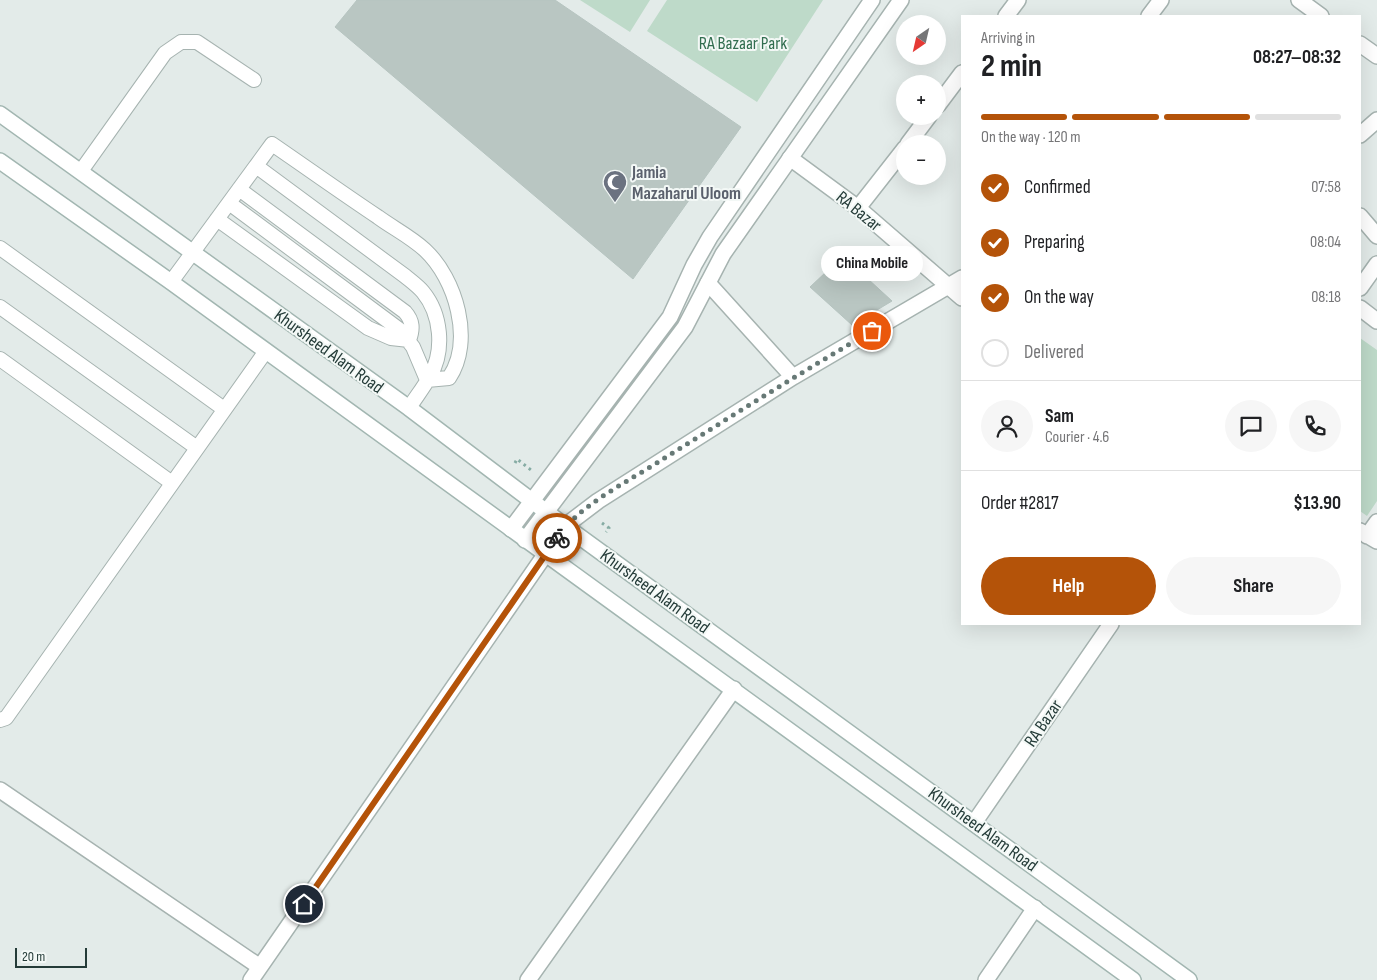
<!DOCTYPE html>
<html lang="en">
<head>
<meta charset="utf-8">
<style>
	:root { --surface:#fff; --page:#f6f6f6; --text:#202124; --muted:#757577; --line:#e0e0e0; --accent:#b45309 }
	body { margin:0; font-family:"Sofia Sans Condensed",sans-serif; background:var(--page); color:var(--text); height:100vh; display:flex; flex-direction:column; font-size:19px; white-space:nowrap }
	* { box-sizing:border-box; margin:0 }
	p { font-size:16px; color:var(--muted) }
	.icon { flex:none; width:28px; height:28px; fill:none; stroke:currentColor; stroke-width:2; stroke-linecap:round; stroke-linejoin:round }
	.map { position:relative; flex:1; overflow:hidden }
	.panel { position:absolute; left:961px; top:15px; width:400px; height:610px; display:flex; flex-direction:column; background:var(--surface); border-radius:0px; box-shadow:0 5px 20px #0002 }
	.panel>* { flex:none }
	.needle { width:32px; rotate:214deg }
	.buttons { position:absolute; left:896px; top:15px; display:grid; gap:10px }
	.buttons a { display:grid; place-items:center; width:50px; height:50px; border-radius:50%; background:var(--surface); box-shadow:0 5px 20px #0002; font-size:25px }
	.scale { position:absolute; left:15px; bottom:12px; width:72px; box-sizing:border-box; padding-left:5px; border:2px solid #243b38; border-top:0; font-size:14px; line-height:18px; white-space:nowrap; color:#243b38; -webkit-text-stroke:4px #f3f8f6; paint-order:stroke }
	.pin { position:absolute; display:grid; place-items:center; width:42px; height:42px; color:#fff; margin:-21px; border:2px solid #fff; border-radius:50%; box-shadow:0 1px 5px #0007 }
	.courier { position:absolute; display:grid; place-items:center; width:50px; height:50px; margin:-25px; border:4px solid #b45309; border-radius:50%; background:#fff; color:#222; box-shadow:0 1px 6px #0007 }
	.bubble { position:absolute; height:35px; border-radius:18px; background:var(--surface); box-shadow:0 5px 20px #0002; font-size:16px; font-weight:700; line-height:35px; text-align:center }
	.summary em { font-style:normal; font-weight:700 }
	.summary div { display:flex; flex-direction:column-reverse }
	.summary { display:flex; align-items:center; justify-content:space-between; height:85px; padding:0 20px }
	h1 { font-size:32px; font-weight:700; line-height:38px }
	.bar { display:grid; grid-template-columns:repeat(4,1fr); gap:8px 5px; align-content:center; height:60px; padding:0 20px }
	.bar i { height:6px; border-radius:4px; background:var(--line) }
	.bar .selected { background:var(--accent) }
	.bar p { grid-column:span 4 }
	.line { display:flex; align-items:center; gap:12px; padding:0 20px; border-top:1px solid var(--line) }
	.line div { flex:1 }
	.round { display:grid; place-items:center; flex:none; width:52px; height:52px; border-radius:26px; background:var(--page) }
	ol { padding:0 20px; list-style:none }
	li { display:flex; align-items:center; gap:15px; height:55px }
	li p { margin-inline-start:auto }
	li .icon { padding:5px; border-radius:50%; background:var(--accent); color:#fff; stroke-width:4 }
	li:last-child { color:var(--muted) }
	li i { width:28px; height:28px; border:2px solid var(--line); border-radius:50% }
	.action { display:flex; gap:10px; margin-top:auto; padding:10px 20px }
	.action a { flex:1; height:58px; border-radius:30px; background:var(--accent); color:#fff; font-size:20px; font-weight:700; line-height:58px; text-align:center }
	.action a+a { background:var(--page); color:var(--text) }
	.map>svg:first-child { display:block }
	.green { fill:#bedac9 }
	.building { fill:#b9c6c2; stroke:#b6c4c0 }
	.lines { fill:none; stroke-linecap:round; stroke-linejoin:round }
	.service-casing { stroke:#a6b3b0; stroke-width:16 }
	.minor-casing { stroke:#a6b3b0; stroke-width:18 }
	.tertiary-casing { stroke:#a6b3b0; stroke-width:18 }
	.secondary-casing { stroke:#a2b6b1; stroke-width:18 }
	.path { stroke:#86aca4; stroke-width:3; stroke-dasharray:2.5 4; stroke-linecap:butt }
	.service { stroke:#fff; stroke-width:14 }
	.minor { stroke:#fff; stroke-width:15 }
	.tertiary { stroke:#fff; stroke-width:15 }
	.secondary { stroke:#fff; stroke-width:15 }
	.done { stroke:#677976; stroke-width:5; stroke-dasharray:0 9 }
	.route { stroke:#b45309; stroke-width:6 }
	.labels { text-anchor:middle; stroke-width:4; stroke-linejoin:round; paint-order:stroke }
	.park-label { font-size:18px; fill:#326e50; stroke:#f3f8f6 }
	.worship-label { font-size:18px; font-weight:bold; fill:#5b616d; stroke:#f3f8f6; text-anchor:start }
	.street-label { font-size:18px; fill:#243b38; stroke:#f3f8f6 }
</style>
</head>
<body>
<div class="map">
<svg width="1377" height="980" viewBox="0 0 1377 980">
	<rect width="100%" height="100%" fill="#e3ebe9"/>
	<path class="green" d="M 580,0 L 650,0 L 630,32 Z
		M 667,0 L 823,0 L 757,102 L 647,31 Z
		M 1360,338 L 1377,350 L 1377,501 L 1367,516 L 1360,511 Z"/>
	<path class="building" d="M 357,0 L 555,0 L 741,127 L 633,279 L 335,27 Z
		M 843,256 L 892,301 L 852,325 L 810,287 Z"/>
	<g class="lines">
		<g class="service-casing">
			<path id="service" d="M 81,171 L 165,53 L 181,42 L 197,42 L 254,80
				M 239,189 L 405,312 C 413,321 413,329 409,340
				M 229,203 L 400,330 L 413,347 L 427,380 L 449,378 C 474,341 456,279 425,250 C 411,237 393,228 378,217 C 342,193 307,168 272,144 L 256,166
				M 217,219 L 368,328 L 391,338 L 409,340
				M 0,248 L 224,409
				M 171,282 L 256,166 L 405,276 C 411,281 418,286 423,292 C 441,314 445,350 430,376 C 424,387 416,397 409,408
				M 0,307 L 197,448
				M 0,359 L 172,483
				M 0,720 L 6,718 L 266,351"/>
		</g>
		<g class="minor-casing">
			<path id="minor" d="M 1299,0 L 1321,16
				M 1006,16 L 1018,0
				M 1149,16 L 1161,0
				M 1360,44 L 1377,56
				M 938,105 L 962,73
				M 1360,135 L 1377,120
				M 908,144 L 929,116
				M 790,158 L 858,208 L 962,298
				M 858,208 L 905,148
				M 1360,216 L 1377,236
				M 708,283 L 793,377
				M 1360,288 L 1377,264
				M 1360,308 L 1377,321
				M 1360,531 L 1377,541
				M 1367,536 L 1377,522
				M 0,790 L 260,967
				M 974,823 L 1111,624
				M 251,980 L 565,526 L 598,501 L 793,377 L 962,278
				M 528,980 L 734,689
				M 986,980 L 1035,908"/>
		</g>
		<g class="tertiary-casing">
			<path id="tertiary" d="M 511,529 L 670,317 L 694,265 L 710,237 L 872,0
				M 525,540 L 685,327 L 723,254 L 901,0"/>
		</g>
		<g class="secondary-casing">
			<path id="secondary" d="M 0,114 L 409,408 L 565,526 L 1189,980
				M 0,161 L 171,282 L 1133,980"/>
		</g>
		<path class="path" d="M 515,463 L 517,459 L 531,470
			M 602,523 L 609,528 L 606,532"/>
		<use href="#service" class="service"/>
		<use href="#minor" class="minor"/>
		<use href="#tertiary" class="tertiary"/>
		<use href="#secondary" class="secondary"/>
	</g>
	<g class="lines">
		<path class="done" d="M 557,538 C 578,506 627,482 660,461 C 730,417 800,373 872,331"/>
		<path class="route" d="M 304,904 L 557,538"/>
	</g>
	<defs>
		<g id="mosque-pin" transform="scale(1.25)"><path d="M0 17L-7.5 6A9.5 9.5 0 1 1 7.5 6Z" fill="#6b7280" stroke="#f3f8f6"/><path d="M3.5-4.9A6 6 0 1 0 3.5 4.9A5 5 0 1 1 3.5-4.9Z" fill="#fff"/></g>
	</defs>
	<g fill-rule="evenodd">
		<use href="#mosque-pin" x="615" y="182"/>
	</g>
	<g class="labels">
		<g class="park-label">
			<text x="743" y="49">RA Bazaar Park</text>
		</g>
		<g class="worship-label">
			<text x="632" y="178">Jamia<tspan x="632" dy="21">Mazaharul Uloom</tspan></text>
		</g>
		<g class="street-label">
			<text transform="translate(859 211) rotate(39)" y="6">RA Bazar</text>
			<text transform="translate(329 351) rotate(36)" y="6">Khursheed Alam Road</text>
			<text transform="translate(655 591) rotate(36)" y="6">Khursheed Alam Road</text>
			<text transform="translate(1043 723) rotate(-56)" y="6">RA Bazar</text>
			<text transform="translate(983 829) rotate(36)" y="6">Khursheed Alam Road</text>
		</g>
	</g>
</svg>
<div class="buttons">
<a><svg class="needle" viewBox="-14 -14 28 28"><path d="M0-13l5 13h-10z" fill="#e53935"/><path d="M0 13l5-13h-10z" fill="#757577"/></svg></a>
<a>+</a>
<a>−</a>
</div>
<div class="scale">20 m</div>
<div class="pin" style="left:872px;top:331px;background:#ea580c"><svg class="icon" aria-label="bag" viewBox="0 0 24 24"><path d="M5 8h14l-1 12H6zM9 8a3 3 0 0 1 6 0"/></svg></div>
<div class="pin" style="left:304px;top:904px;background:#1f2937"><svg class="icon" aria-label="home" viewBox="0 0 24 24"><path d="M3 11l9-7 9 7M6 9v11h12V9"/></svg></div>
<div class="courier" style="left:557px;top:538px"><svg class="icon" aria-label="bike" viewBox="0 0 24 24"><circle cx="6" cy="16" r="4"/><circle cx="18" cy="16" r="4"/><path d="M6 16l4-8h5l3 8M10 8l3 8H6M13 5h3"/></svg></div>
<div class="bubble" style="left:821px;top:246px;width:102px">China Mobile</div>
<section class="panel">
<div class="summary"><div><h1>2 min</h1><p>Arriving in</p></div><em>08:27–08:32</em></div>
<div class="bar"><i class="selected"></i><i class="selected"></i><i class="selected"></i><i></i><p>On the way · 120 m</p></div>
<ol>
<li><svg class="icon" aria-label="check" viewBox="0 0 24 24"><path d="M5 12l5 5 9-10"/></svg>Confirmed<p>07:58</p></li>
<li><svg class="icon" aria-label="check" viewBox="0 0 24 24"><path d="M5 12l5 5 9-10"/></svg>Preparing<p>08:04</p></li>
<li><svg class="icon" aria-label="check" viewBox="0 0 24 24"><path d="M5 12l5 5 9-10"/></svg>On the way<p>08:18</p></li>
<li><i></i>Delivered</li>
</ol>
<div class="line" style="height:90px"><a class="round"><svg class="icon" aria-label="person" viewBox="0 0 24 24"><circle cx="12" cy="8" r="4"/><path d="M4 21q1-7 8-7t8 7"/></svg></a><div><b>Sam</b><p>Courier · 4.6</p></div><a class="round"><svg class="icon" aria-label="chat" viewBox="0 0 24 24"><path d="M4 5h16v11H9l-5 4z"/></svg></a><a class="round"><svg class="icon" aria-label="phone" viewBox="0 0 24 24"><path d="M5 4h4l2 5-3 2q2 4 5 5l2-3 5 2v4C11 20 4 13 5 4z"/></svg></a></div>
<div class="line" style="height:65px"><div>Order #2817</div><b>$13.90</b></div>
<div class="action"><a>Help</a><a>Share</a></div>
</section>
</div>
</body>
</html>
